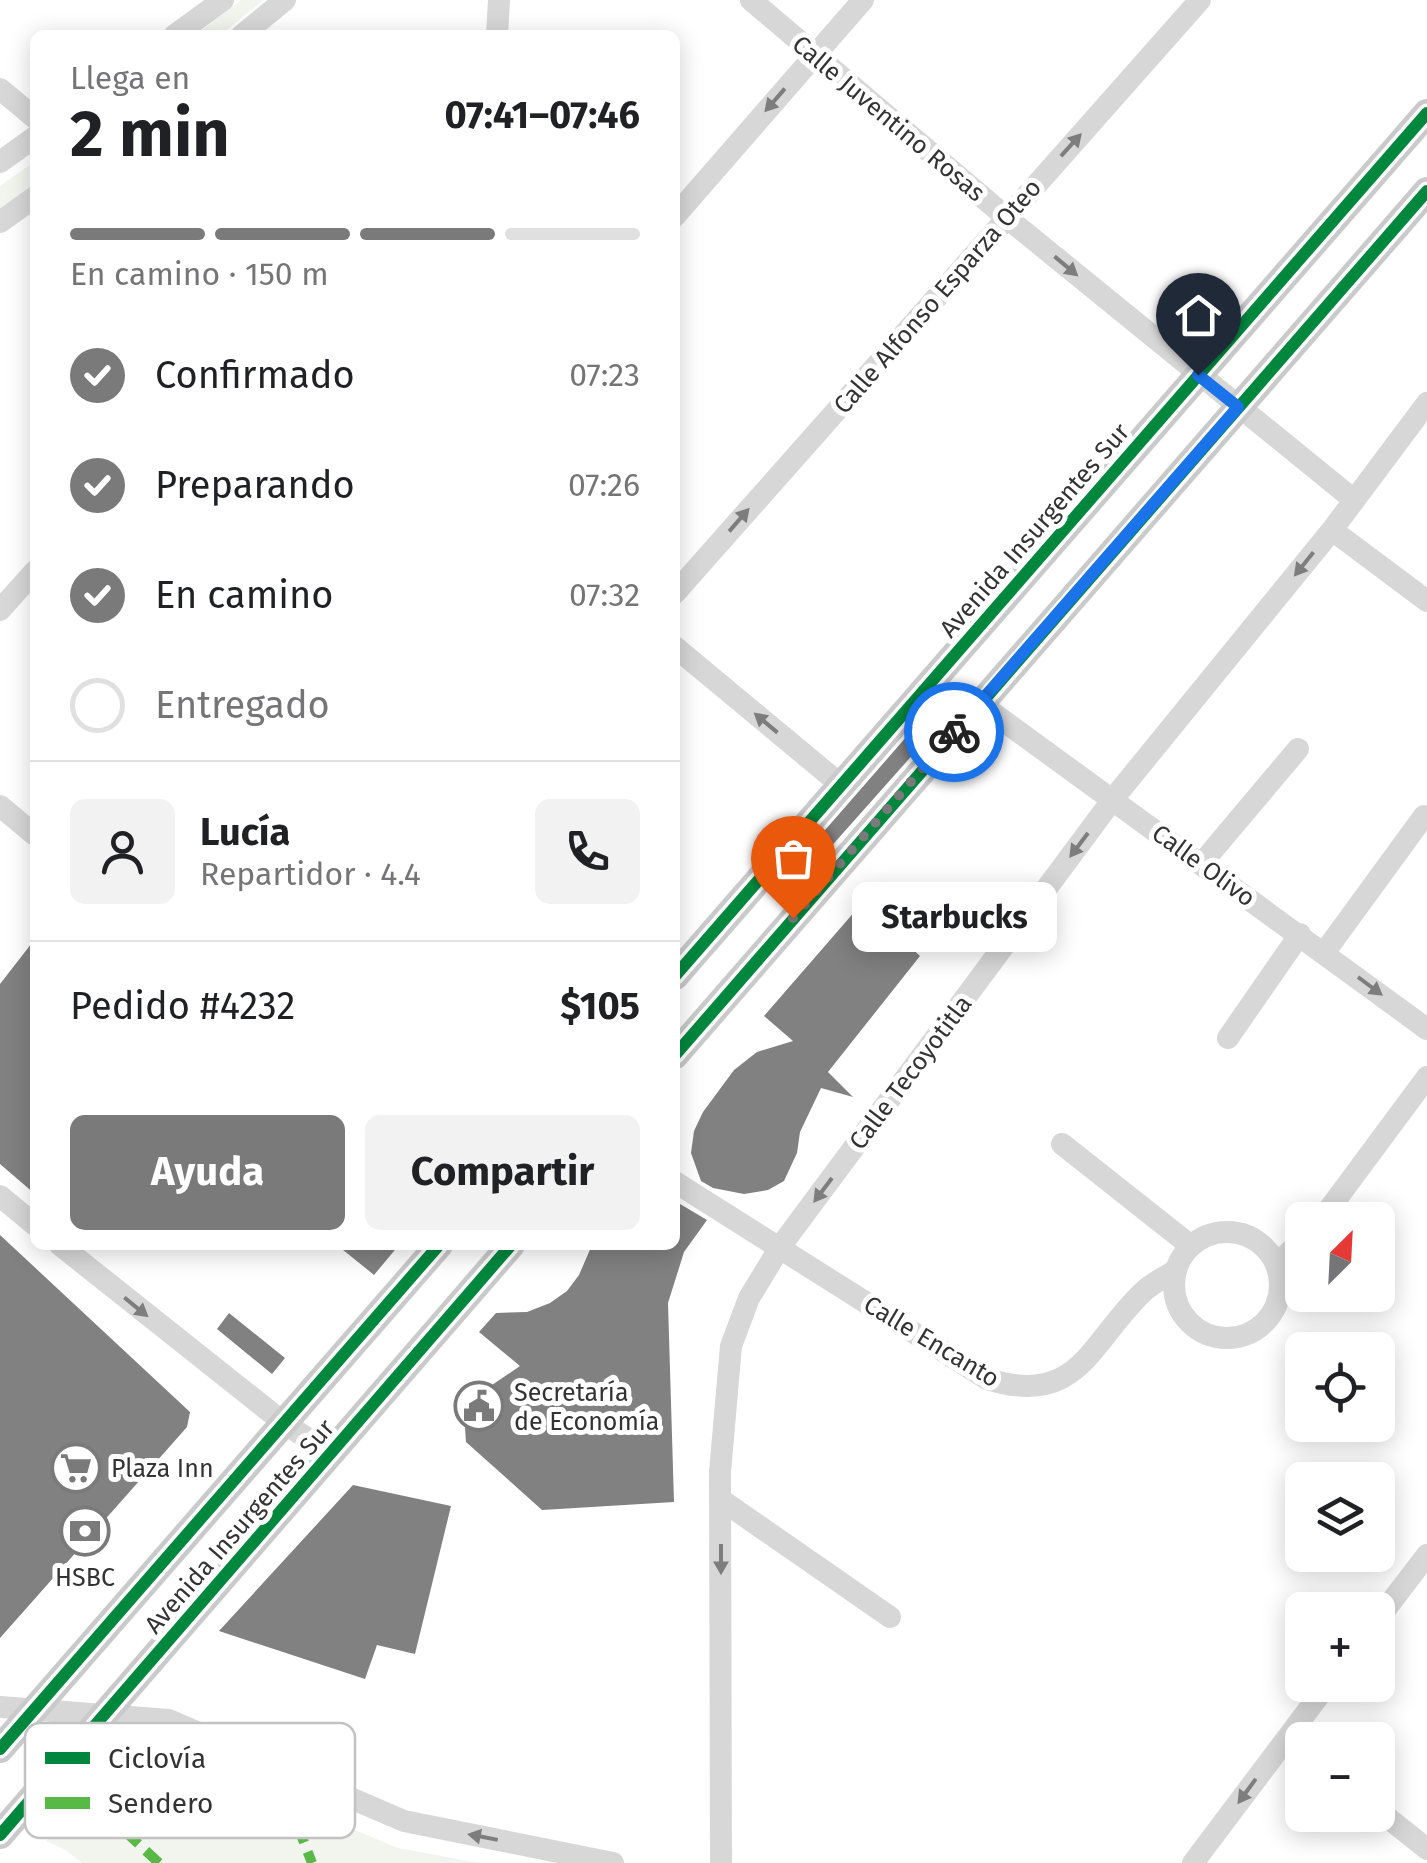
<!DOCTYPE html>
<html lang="es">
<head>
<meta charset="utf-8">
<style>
	:root { --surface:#fff; --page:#f2f2f2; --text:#202124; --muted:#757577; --line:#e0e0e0; --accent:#7a7a7a }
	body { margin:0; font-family:"Fira Sans",sans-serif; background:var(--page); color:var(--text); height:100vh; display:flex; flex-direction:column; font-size:38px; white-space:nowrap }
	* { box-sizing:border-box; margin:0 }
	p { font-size:32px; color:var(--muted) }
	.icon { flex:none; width:55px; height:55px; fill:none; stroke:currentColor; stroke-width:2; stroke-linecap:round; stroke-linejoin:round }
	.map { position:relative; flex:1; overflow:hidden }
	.panel { position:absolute; left:30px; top:30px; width:650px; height:1220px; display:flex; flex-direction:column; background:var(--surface); border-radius:15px; box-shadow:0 5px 25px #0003 }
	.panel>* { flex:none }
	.needle { width:65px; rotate:24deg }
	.tools { position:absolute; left:1285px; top:1202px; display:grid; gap:20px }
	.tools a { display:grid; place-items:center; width:110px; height:110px; border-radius:15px; background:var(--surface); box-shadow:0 5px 25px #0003; font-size:50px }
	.pin { position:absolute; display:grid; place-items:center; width:85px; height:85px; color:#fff; margin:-102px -42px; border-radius:50% 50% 50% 0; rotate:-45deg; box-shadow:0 0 10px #0007 }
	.pin .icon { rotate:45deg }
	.courier { position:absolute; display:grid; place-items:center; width:100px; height:100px; margin:-50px; border:8px solid #1a73e8; border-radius:50%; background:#fff; color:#222; box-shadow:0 2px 12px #0007 }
	.bubble { position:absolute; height:70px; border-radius:15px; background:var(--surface); box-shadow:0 5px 25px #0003; font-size:32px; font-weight:700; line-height:70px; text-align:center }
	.overview em { font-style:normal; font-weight:700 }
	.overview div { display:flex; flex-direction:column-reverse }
	.overview { display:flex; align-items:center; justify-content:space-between; height:170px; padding:0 40px }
	h1 { font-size:65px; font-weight:700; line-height:75px }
	.bar { display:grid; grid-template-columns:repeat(4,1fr); gap:15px 10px; align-content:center; height:120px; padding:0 40px }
	.bar i { height:12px; border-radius:8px; background:var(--line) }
	.bar .selected { background:var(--accent) }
	.bar p { grid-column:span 4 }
	.line { display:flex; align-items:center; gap:25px; padding:0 40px; border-top:2px solid var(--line) }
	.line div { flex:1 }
	.round { display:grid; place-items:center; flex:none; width:105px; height:105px; border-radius:15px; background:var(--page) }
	ol { padding:0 40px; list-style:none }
	li { display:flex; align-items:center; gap:30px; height:110px }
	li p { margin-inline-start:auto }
	li .icon { padding:10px; border-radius:50%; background:var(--accent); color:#fff; stroke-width:4 }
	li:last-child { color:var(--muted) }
	li i { width:55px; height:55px; border:5px solid var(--line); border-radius:50% }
	.action { display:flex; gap:20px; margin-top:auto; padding:20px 40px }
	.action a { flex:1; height:115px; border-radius:15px; background:var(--accent); color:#fff; font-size:40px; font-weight:700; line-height:115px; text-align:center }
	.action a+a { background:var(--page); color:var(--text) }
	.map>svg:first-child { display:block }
	.green { fill:#f1f5ed }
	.building { fill:#818181 }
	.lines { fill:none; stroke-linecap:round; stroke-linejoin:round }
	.minor { stroke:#d7d7d7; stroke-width:22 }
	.major { stroke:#cacaca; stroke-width:28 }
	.quiet { stroke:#58b947; stroke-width:10; stroke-dasharray:20 10; stroke-linecap:butt }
	.cycleway-casing { stroke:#fff; stroke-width:19 }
	.cycleway { stroke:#00873e; stroke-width:12 }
	.oneway { fill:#7d7d7d }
	.done { stroke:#7a7a7a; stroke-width:10; stroke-dasharray:0 18 }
	.route { stroke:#1a73e8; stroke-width:12 }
	.labels { text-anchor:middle; stroke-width:10; stroke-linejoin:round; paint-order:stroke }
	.street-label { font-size:25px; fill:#333; stroke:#fff }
	.poi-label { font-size:25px; fill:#333; stroke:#fff; text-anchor:start }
	.key { fill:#fff; stroke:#c2c2c2; stroke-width:2.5 }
	.key-label { font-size:28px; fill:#333 }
</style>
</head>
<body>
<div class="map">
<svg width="1427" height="1863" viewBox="0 0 1427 1863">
	<rect width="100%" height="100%" fill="#fff"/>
	<path class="green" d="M 241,0 L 263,0 L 221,35 L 196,35 Z
		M 31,164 L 35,167 L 35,187 L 0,211 L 0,186 Z
		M 131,1737 L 398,1848 L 479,1863 L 82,1863 L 64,1849 L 46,1841 Z"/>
	<path class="building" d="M 935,704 L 948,715 L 796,886 L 785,876 Z
		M 863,902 L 920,956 L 828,1072 L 853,1097 L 821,1088 L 800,1132 L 797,1153 L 784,1181 L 768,1190 L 744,1194 L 713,1188 L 701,1181 L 691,1153 L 694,1131 L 703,1112 L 734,1070 L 757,1052 L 793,1041 L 764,1016 Z
		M 35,939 L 35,1194 L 0,1164 L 0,984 Z
		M 675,1201 L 707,1220 L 684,1252 L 668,1303 L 674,1502 L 542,1510 L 466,1442 L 465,1428 L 469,1419 L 489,1404 L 492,1385 L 520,1366 L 479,1332 L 496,1313 L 527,1312 L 550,1303 L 567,1291 L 579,1275 L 592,1245 L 675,1245 Z
		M 0,1235 L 190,1412 L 187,1427 L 0,1638 Z
		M 337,1245 L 399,1245 L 374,1275 Z
		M 229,1313 L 285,1358 L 272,1374 L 217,1329 Z
		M 353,1485 L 451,1506 L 415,1654 L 377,1645 L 365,1679 L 219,1631 Z"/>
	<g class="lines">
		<path class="minor" d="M 751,0 L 1006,217 L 1354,500
			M 175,35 L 223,0
			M 242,35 L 285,0
			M 497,35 L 499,0
			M 0,89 L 35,118
			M 0,162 L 35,137
			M 675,216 L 863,0
			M 0,222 L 35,197
			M 1332,530 L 1427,601
			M 675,593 L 1200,0
			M 0,610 L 35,571
			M 675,647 L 841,785
			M 979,703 L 1427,1029
			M 0,806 L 35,835
			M 1202,863 L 1298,749
			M 1324,953 L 1424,816
			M 1228,1038 L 1300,934
			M 1062,1144 L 1191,1246
			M 675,1182 L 987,1379 C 1079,1408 1090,1342 1143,1292 C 1152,1283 1165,1277 1176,1270
			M 0,1196 L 35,1225
			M 1321,1220 L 1427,1077
			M1174 1285a53 53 0 1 1 106 0a53 53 0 1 1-106 0Z
			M 60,1245 L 284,1423 L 331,1454
			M 1276,1265 L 1302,1240
			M 720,1499 L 890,1617
			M 1378,1619 L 1427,1555
			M 0,1707 L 169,1720 L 404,1821 L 613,1863
			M 1378,1810 L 1427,1849
			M 721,1863 L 720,1472 L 731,1346 L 749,1298 L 780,1247 L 1113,799 L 1332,530 L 1427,403
			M 1193,1863 L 1327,1685"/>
		<path class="major" d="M 675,976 L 1427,113
			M 675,1055 L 1427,191
			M 0,1749 L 439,1245
			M 0,1835 L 511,1245"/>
		<path class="quiet" d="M 275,1768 L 312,1863
			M 58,1769 L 159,1863"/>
		<g class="cycleway-casing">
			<path id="cycleway" d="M 675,976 L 1427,113
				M 675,1055 L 1427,191
				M 0,1749 L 439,1245
				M 0,1835 L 511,1245"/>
		</g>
		<use href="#cycleway" class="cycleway"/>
	</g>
	<defs><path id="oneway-solid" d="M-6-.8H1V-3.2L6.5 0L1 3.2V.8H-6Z" transform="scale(2.5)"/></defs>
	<g class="oneway">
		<use href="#oneway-solid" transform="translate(775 100) rotate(131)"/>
		<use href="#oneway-solid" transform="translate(1071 145) rotate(-48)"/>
		<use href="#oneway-solid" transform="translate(1066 266) rotate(40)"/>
		<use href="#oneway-solid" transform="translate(739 520) rotate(-49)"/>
		<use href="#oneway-solid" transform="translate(1304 564) rotate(129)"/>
		<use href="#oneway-solid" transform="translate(766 723) rotate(-140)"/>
		<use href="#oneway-solid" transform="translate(1079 845) rotate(127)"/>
		<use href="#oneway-solid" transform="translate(1370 986) rotate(37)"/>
		<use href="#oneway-solid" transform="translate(823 1190) rotate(127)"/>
		<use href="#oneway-solid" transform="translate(136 1307) rotate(39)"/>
		<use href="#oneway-solid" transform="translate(721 1559) rotate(90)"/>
		<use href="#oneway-solid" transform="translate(1247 1791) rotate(126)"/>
		<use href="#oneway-solid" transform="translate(483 1837) rotate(-169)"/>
	</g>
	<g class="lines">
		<path class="done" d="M 793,918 L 954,732"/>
		<path class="route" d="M 954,732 L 1238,407 L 1198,375"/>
	</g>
	<defs>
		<g id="civic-ring" transform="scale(2.5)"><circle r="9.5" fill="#fff" stroke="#7a7a7a" stroke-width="1.5"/><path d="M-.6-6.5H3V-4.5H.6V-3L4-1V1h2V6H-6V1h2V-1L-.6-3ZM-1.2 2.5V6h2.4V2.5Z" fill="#7a7a7a"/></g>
		<g id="supermarket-ring" transform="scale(2.5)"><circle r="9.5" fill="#fff" stroke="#7a7a7a" stroke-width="1.5"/><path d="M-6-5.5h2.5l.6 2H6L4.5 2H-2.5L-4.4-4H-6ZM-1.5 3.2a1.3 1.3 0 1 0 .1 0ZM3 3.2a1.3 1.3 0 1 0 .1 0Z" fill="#7a7a7a"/></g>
		<g id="bank-ring" transform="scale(2.5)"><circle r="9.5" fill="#fff" stroke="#7a7a7a" stroke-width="1.5"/><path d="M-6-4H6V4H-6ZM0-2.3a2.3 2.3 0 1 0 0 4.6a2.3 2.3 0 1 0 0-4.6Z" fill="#7a7a7a"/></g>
	</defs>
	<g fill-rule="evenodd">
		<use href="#civic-ring" x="479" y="1406"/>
		<use href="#supermarket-ring" x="76" y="1468"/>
		<use href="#bank-ring" x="85" y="1531"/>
	</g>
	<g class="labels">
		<g class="street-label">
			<text transform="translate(889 118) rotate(40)" y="9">Calle Juventino Rosas</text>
			<text transform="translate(937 296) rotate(-49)" y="9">Calle Alfonso Esparza Oteo</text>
			<text transform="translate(1034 530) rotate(-49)" y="9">Avenida Insurgentes Sur</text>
			<text transform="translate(1204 865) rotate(36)" y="9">Calle Olivo</text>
			<text transform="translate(910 1072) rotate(-53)" y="9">Calle Tecoyotitla</text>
			<text transform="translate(932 1341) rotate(31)" y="9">Calle Encanto</text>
			<text transform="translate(239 1526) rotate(-49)" y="9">Avenida Insurgentes Sur</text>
		</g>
		<g class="poi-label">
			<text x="514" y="1401">Secretaría<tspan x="514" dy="29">de Economía</tspan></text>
			<text x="111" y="1477">Plaza Inn</text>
			<text x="85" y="1586" text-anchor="middle">HSBC</text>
		</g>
	</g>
	<rect x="25" y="1723" width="330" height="115" rx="15" class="key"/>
	<rect x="45" y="1752" width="45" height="12" fill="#00873e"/>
	<rect x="45" y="1797" width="45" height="12" fill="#58b947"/>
	<g class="key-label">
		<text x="108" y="1768">Ciclovía</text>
		<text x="108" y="1813">Sendero</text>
	</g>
</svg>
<div class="tools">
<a><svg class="needle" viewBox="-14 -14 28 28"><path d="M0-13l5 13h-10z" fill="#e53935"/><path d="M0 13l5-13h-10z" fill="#757577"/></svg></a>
<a><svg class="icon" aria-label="locate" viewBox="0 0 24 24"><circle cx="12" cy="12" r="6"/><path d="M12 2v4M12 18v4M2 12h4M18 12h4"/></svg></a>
<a><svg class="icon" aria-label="layers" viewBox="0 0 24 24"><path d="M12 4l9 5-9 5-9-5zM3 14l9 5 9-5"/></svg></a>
<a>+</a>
<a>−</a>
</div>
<div class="pin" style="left:793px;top:918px;background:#ea580c"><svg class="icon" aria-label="bag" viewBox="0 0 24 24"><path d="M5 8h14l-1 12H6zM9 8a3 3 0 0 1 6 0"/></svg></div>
<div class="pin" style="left:1198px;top:375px;background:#1f2937"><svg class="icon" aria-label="home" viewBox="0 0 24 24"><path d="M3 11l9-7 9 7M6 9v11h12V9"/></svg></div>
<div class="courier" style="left:954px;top:732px"><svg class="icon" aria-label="bike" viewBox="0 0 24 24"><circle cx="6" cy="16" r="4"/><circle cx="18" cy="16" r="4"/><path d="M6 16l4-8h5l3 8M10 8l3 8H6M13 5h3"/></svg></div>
<div class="bubble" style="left:852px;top:882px;width:205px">Starbucks</div>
<section class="panel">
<div class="overview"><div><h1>2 min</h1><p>Llega en</p></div><em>07:41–07:46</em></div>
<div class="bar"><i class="selected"></i><i class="selected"></i><i class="selected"></i><i></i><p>En camino · 150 m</p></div>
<ol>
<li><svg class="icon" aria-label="check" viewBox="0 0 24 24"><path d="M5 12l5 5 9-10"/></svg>Confirmado<p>07:23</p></li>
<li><svg class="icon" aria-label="check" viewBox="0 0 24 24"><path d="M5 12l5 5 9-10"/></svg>Preparando<p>07:26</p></li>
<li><svg class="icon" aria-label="check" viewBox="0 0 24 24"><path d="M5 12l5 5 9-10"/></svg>En camino<p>07:32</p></li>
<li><i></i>Entregado</li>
</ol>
<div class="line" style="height:180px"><a class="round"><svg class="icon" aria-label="person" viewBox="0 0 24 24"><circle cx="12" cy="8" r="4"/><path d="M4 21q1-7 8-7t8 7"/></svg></a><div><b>Lucía</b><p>Repartidor · 4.4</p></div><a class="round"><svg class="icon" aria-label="phone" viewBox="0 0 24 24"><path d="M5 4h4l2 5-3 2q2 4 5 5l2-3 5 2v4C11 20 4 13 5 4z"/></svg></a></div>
<div class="line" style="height:130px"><div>Pedido #4232</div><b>$105</b></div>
<div class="action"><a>Ayuda</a><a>Compartir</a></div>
</section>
</div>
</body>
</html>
